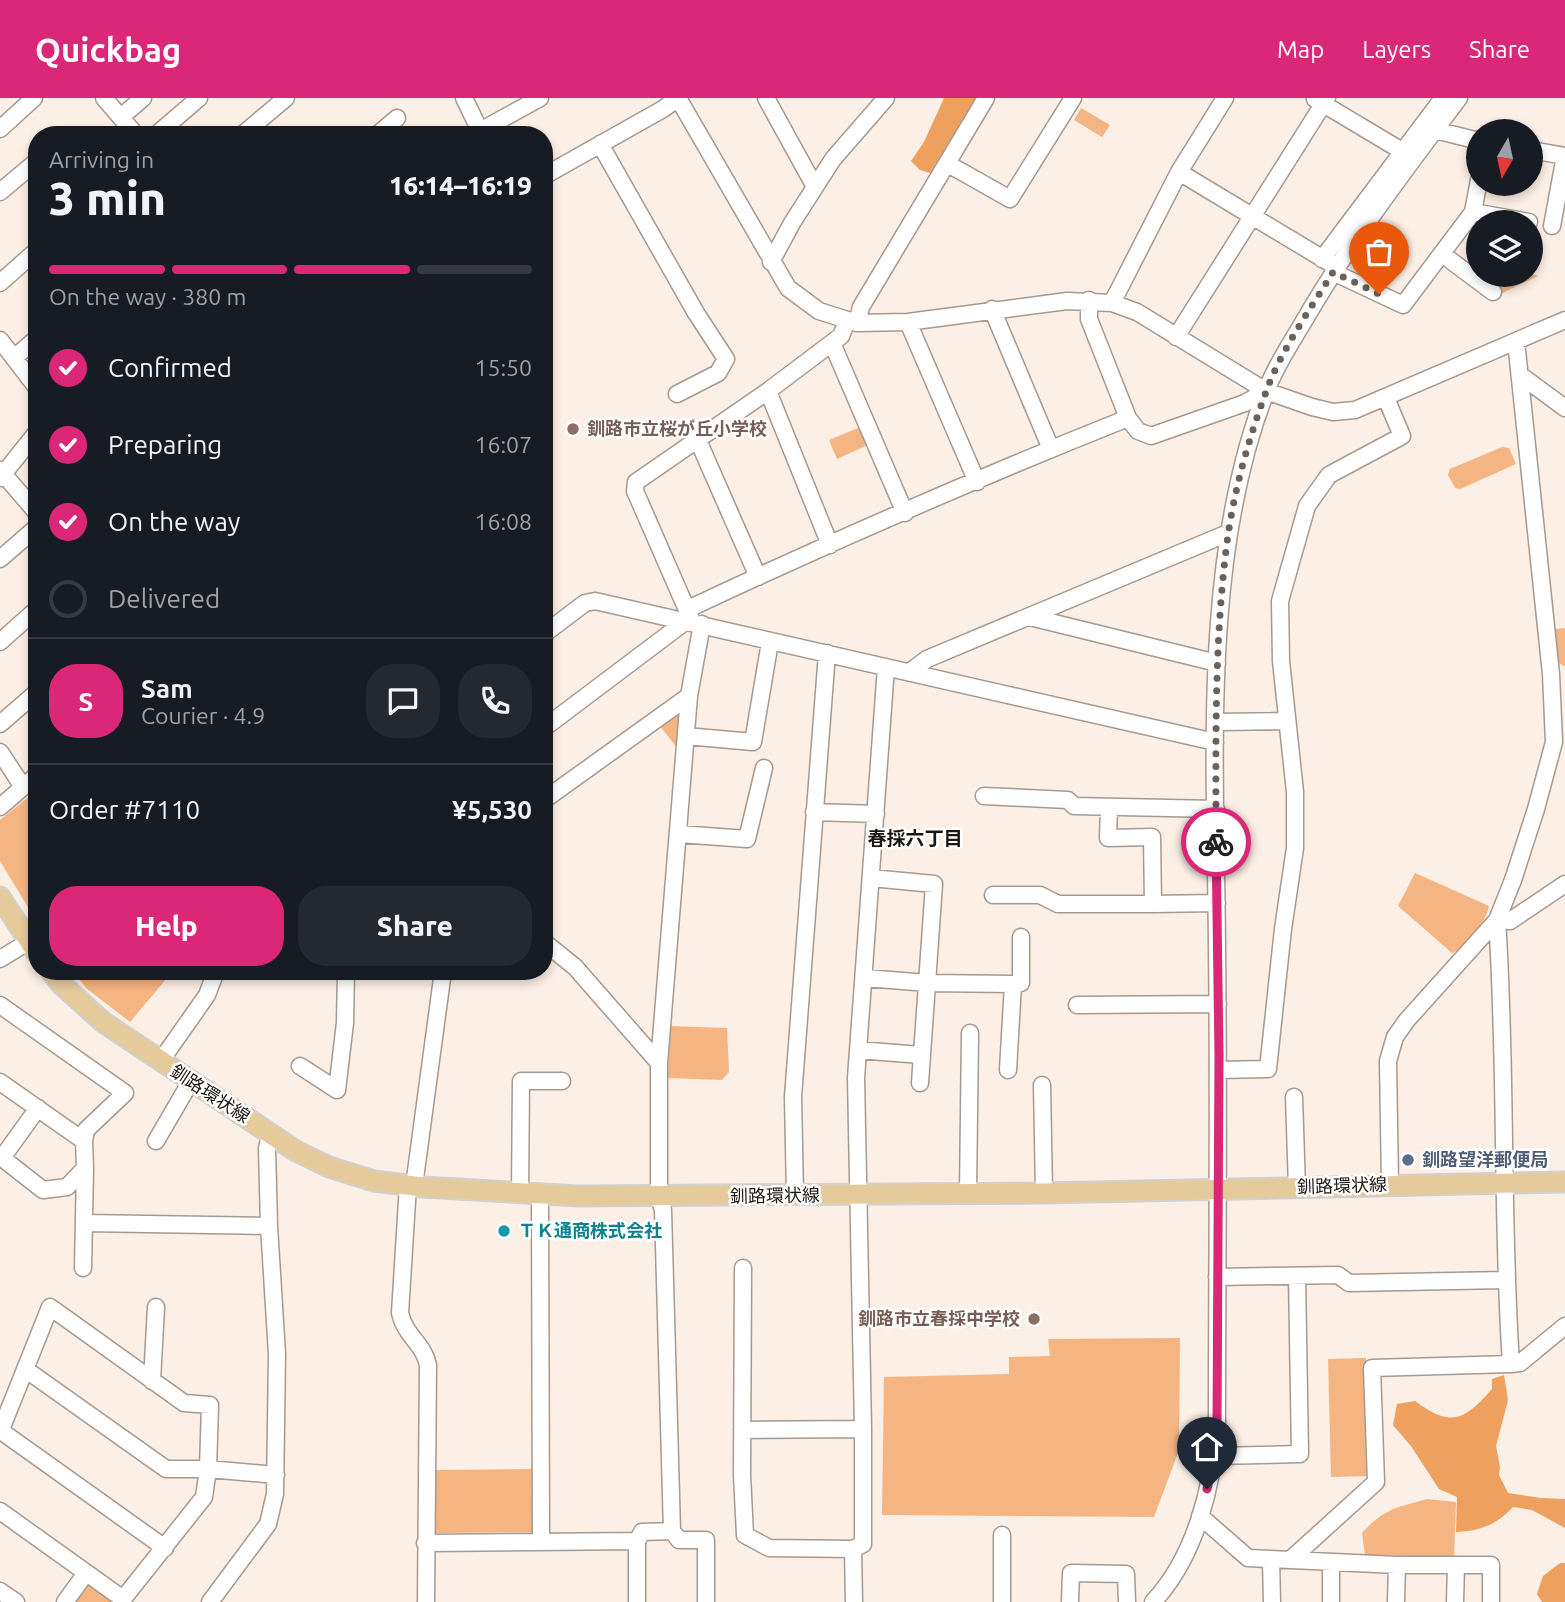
<!DOCTYPE html>
<html lang="en">
<head>
<meta charset="utf-8">
<style>
	:root { --surface:#171b24; --page:#242831; --text:#f1f3f6; --muted:#9ea1a6; --line:#363941; --accent:#db2777 }
	body { margin:0; font-family:Ubuntu,"Noto Sans JP",sans-serif; background:var(--page); color:var(--text); height:100vh; display:flex; flex-direction:column; font-size:26px; white-space:nowrap }
	* { box-sizing:border-box; margin:0 }
	p { font-size:23px; color:var(--muted) }
	.icon { flex:none; width:38px; height:38px; fill:none; stroke:currentColor; stroke-width:2; stroke-linecap:round; stroke-linejoin:round }
	.map { position:relative; flex:1; overflow:hidden }
	.sheet { position:absolute; left:28px; top:28px; width:525px; height:854px; display:flex; flex-direction:column; background:var(--surface); border-radius:28px; box-shadow:0 4px 10px #0003 }
	.sheet>* { flex:none }
	.needle { width:46px; rotate:189deg }
	.buttons { position:absolute; left:1466px; top:21px; display:grid; gap:14px }
	.buttons a { display:grid; place-items:center; width:77px; height:77px; border-radius:50%; background:var(--surface); box-shadow:0 4px 10px #0003; font-size:35px }
	.pin { position:absolute; display:grid; place-items:center; width:60px; height:60px; color:#fff; margin:-72px -30px; border-radius:50% 50% 50% 0; rotate:-45deg; box-shadow:0 0 7px #0007 }
	.pin .icon { rotate:45deg }
	.courier { position:absolute; display:grid; place-items:center; width:70px; height:70px; margin:-35px; border:5px solid #db2777; border-radius:50%; background:#fff; color:#222; box-shadow:0 2px 9px #0007 }
	.headline em { font-style:normal; font-weight:800 }
	.headline div { display:flex; flex-direction:column-reverse }
	.headline { display:flex; align-items:center; justify-content:space-between; height:119px; padding:0 21px }
	h1 { font-size:46px; font-weight:800; line-height:52px }
	.bar { display:grid; grid-template-columns:repeat(4,1fr); gap:10px 7px; align-content:center; height:84px; padding:0 21px }
	.bar i { height:9px; border-radius:5px; background:var(--line) }
	.bar .current { background:var(--accent) }
	.bar p { grid-column:span 4 }
	.line { display:flex; align-items:center; gap:18px; padding:0 21px; border-top:2px solid var(--line) }
	.line div { flex:1 }
	.round { display:grid; place-items:center; flex:none; width:74px; height:74px; border-radius:28px; background:var(--page) }
	ol { padding:0 21px; list-style:none }
	li { display:flex; align-items:center; gap:21px; height:77px }
	li p { margin-inline-start:auto }
	li .icon { padding:7px; border-radius:50%; background:var(--accent); color:#fff; stroke-width:4 }
	li:last-child { color:var(--muted) }
	li i { width:38px; height:38px; border:4px solid var(--line); border-radius:50% }
	.button { display:flex; gap:14px; margin-top:auto; padding:14px 21px }
	.button a { flex:1; height:80px; border-radius:28px; background:var(--accent); color:#fff; font-size:28px; font-weight:800; line-height:80px; text-align:center }
	.button a+a { background:var(--page); color:var(--text) }
	header { display:flex; align-items:center; gap:42px; box-sizing:border-box; height:98px; padding:0 35px; background:var(--accent); color:#fff }
	header strong { font-size:33px }
	nav { display:flex; gap:38px; margin-inline-start:auto; font-size:24px }
	.map>svg:first-child { display:block }
	.green { fill:#f5b582 }
	.forest { fill:#eea05e }
	.lines { fill:none; stroke-linecap:round; stroke-linejoin:round }
	.minor-casing { stroke:#a59990; stroke-width:19 }
	.major-casing { stroke:#d1d0d0; stroke-width:23 }
	.minor { stroke:#fff; stroke-width:16 }
	.major { stroke:#e5cb9b; stroke-width:19 }
	.done { stroke:#69625c; stroke-width:7; stroke-dasharray:0 12.6 }
	.route { stroke:#db2777; stroke-width:9 }
	.education-dot { fill:#8d6e63; stroke:#fff; stroke-width:2.5 }
	.service-dot { fill:#5c6f8a; stroke:#fff; stroke-width:2.5 }
	.culture-dot { fill:#0f9aa8; stroke:#fff; stroke-width:2.5 }
	.labels { text-anchor:middle; stroke-width:5; stroke-linejoin:round; paint-order:stroke }
	.education-label { font-size:18px; font-weight:bold; fill:#785e54; stroke:#fff; text-anchor:start }
	.street-label { font-size:18px; fill:#1a1613; stroke:#fff }
	.service-label { font-size:18px; font-weight:bold; fill:#4e5e75; stroke:#fff; text-anchor:start }
	.culture-label { font-size:18px; font-weight:bold; fill:#0d838f; stroke:#fff; text-anchor:start }
	.neighbourhood-label { font-size:19px; font-weight:bold; fill:#1a1613; stroke:#fff }
</style>
</head>
<body>
<header>
<strong>Quickbag</strong>
<nav><a>Map</a><a>Layers</a><a>Share</a></nav>
</header>
<div class="map">
<svg width="1565" height="1504" viewBox="0 0 1565 1504">
	<rect width="100%" height="100%" fill="#fcefe5"/>
	<path class="green" d="M 1081,10 L 1110,27 L 1102,39 L 1074,22 Z
		M 1531,176 L 1538,178 L 1500,196 L 1481,180 L 1483,177 Z
		M 863,328 L 870,346 L 837,361 L 829,342 Z
		M 1502,349 L 1509,350 L 1516,366 L 1460,391 L 1455,390 L 1448,377 L 1450,371 Z
		M 1565,530 L 1565,568 L 1564,568 L 1559,565 L 1555,531 Z
		M 676,615 L 684,619 L 678,651 L 660,628 Z
		M 37,692 L 37,824 L 0,763 L 0,722 Z
		M 1415,775 L 1489,808 C 1486,824 1467,850 1452,855 L 1398,808 Z
		M 73,873 L 173,873 L 130,924 L 86,890 Z
		M 669,928 L 727,930 L 729,974 L 722,982 L 668,980 Z
		M 1180,1240 L 1179,1352 L 1154,1419 L 882,1417 L 884,1279 L 1009,1276 L 1009,1259 L 1050,1258 L 1048,1241 Z
		M 1366,1260 L 1369,1378 L 1331,1379 L 1328,1261 Z
		M 534,1371 L 534,1434 L 436,1435 L 436,1372 Z
		M 1427,1401 L 1456,1404 L 1454,1459 L 1365,1457 L 1362,1435 C 1385,1410 1396,1410 1427,1401 Z
		M 91,1485 L 118,1504 L 73,1504 L 83,1489 Z"/>
	<path class="forest" d="M 944,0 L 976,0 L 930,75 L 920,72 L 911,63 L 924,44 Z
		M 1504,1277 L 1508,1302 L 1496,1348 L 1500,1369 L 1499,1377 L 1508,1395 L 1541,1400 L 1565,1401 L 1565,1430 L 1532,1412 L 1513,1409 C 1496,1427 1480,1433 1456,1434 L 1457,1399 L 1439,1391 L 1411,1348 L 1393,1327 L 1397,1306 L 1415,1303 C 1451,1330 1465,1322 1492,1291 L 1492,1281 Z
		M 1560,1465 L 1565,1465 L 1565,1504 L 1542,1504 L 1537,1496 L 1543,1478 Z"/>
	<g class="lines">
		<g class="minor-casing">
			<path id="minor" d="M 104,0 L 136,37
				M 464,0 L 482,37
				M 678,0 L 788,190 L 819,213 L 857,225 L 908,224 L 1067,203 L 1112,205 L 1137,214 L 1266,293 L 1312,309 L 1333,314 L 1355,312 L 1565,222
				M 766,0 L 815,89
				M 1315,1 L 1402,53
				M 121,19 L 143,0
				M 0,31 L 34,0
				M 1435,32 L 1479,43
				M 480,33 L 540,0
				M 156,37 L 199,0
				M 242,37 L 286,0
				M 377,37 L 397,20
				M 600,46 L 696,215 L 726,261 L 718,275 L 677,296
				M 1531,52 L 1565,58
				M 948,66 L 1010,101 L 1073,0
				M 1179,74 L 1330,165
				M 544,78 L 663,11 L 678,0
				M 0,94 L 37,63
				M 1473,114 L 1529,124
				M 1552,128 L 1565,58
				M 1442,156 L 1493,194
				M 1322,161 L 1443,0
				M 771,164 L 792,125 L 833,61 L 886,0
				M 1333,174 L 1403,207 L 1473,114 L 1479,82
				M 0,185 L 37,152
				M 1089,202 L 1089,221 L 1128,320 L 1138,333 L 1151,338 L 1245,305 L 1266,293
				M 1112,205 L 1179,74 L 1225,0
				M 992,211 L 1051,351
				M 908,224 L 977,384
				M 857,225 L 861,209 L 986,0
				M 1176,239 L 1327,0
				M 0,242 L 37,290
				M 832,245 L 905,415
				M 14,260 L 37,240
				M 1520,277 L 1565,310
				M 768,293 L 830,447
				M 697,340 L 758,479
				M 0,372 L 37,415
				M 0,380 L 37,334
				M 0,461 L 37,429
				M 688,511 C 833,443 980,379 1128,320
				M 1030,519 L 1217,565
				M 691,521 L 635,393 L 636,384 L 768,293 L 841,238 L 847,223
				M 544,536 L 585,505 L 595,503 L 1215,644
				M 0,544 L 37,511
				M 911,573 L 927,561 L 1228,435
				M 1217,624 L 1287,623
				M 0,626 L 37,594
				M 544,630 L 686,523
				M 686,638 L 753,644 L 770,544
				M 0,654 L 23,689
				M 984,698 L 1068,702 L 1074,708 L 1216,711
				M 544,702 L 689,598
				M 0,709 L 37,677
				M 814,714 L 876,716
				M 679,736 L 747,741 L 764,670
				M 871,780 L 934,786 L 920,985
				M 993,797 L 1040,797 L 1058,806 L 1153,806 L 1152,739 L 1108,740 L 1109,710
				M 1153,806 L 1217,805
				M 544,844 L 575,869 L 659,965
				M 0,861 L 28,844
				M 865,880 L 928,885 L 1013,886
				M 0,907 L 125,995 L 86,1032 L 84,1043 L 0,984
				M 1077,907 L 1218,906
				M 858,952 L 921,957
				M 160,964 L 207,897 L 216,873
				M 300,968 L 337,992 L 345,925 L 346,873
				M 1008,972 L 1013,886 L 1021,885 L 1021,839
				M 1218,972 L 1268,971 L 1283,831 L 1295,750 L 1295,694 L 1281,563 L 1280,503 L 1307,408 L 1329,377 L 1402,338 L 1386,300
				M 1042,987 L 1044,1095
				M 1294,999 L 1297,1090
				M 38,1010 L 2,1060 L 43,1092 L 67,1089 L 85,1070 L 84,1043
				M 156,1043 L 191,983
				M 408,1087 L 400,1215 C 405,1238 424,1246 428,1267 L 426,1504
				M 1390,1087 L 1388,963 L 1395,939 L 1407,922 L 1497,822 L 1513,782 L 1536,711 L 1554,644 L 1551,576 L 1516,243
				M 414,1088 L 443,873
				M 968,1095 L 970,935
				M 520,1096 L 521,983 L 562,983
				M 540,1097 L 541,1443
				M 795,1097 L 793,999 L 827,555
				M 85,1125 L 269,1128
				M 83,1170 L 85,1070
				M 743,1170 L 742,1377 L 745,1437 L 769,1450 L 853,1451
				M 1217,1179 L 1338,1177 L 1349,1185 L 1505,1182
				M 1511,1266 L 1520,1265 L 1565,1228
				M 25,1271 L 166,1371 L 208,1371 L 276,1377
				M 152,1283 L 156,1209
				M 742,1332 L 863,1331
				M 1,1333 L 165,1450
				M 0,1334 L 50,1209 L 184,1305 L 210,1307 L 208,1371 L 204,1399 L 123,1501 L 0,1413
				M 1215,1358 L 1300,1356 L 1297,1178
				M 1200,1418 L 1248,1460 L 1397,1467 L 1491,1467 L 1491,1504
				M 672,1433 L 679,1442 L 706,1442 L 706,1504
				M 425,1445 L 637,1443 L 642,1434 L 672,1433 L 663,1112 L 659,1099 L 659,965 L 689,598 L 702,526
				M 1271,1462 L 1272,1504
				M 1290,1462 L 1376,1384 L 1372,1270 L 1511,1266 C 1501,1118 1507,970 1497,822 L 1510,823 L 1565,786
				M 0,1493 L 16,1504
				M 65,1504 L 86,1475
				M 210,1504 L 268,1426 L 275,1396 L 277,1256 L 269,1128 L 267,1050 L 271,1035
				M 637,1504 L 637,1443
				M 854,1504 L 853,1451 L 863,1446 L 863,1331 L 856,980 L 886,569
				M 1002,1504 L 1002,1437
				M 1070,1504 L 1071,1475 L 1126,1476 L 1127,1504
				M 1153,1504 C 1196,1458 1213,1387 1217,1326 C 1217,1168 1219,1009 1217,851 C 1216,672 1200,460 1267,291 C 1276,267 1291,245 1304,223 C 1349,145 1405,72 1459,0
				M 1331,1504 L 1331,1465
				M 1396,1504 L 1397,1467
				M 1455,1504 L 1456,1467"/>
		</g>
		<g class="major-casing">
			<path id="major" d="M 0,799 L 37,855
				M 51,873 L 61,886 L 103,924 L 296,1053 L 329,1069 L 374,1083 L 423,1089 L 578,1098 L 1044,1095 L 1565,1084"/>
		</g>
		<use href="#minor" class="minor"/>
		<use href="#major" class="major"/>
	</g>
	<g class="lines">
		<path class="done" d="M 1216,744 C 1216,642 1214,539 1228,437 C 1235,389 1249,340 1266,294 C 1280,254 1311,210 1333,174 L 1379,196"/>
		<path class="route" d="M 1207,1391 L 1215,1358 L 1217,1326 L 1219,957 L 1216,744"/>
	</g>
	<g class="education-dot">
		<circle cx="573" cy="331" r="7"/>
		<circle cx="1034" cy="1221" r="7"/>
	</g>
	<circle class="service-dot" cx="1408" cy="1062" r="7"/>
	<circle class="culture-dot" cx="504" cy="1133" r="7"/>
	<g class="labels">
		<g class="education-label">
			<text x="587" y="337">釧路市立桜が丘小学校</text>
			<text x="1020" y="1227" text-anchor="end">釧路市立春採中学校</text>
		</g>
		<g class="street-label">
			<text transform="translate(210 996) rotate(33)" y="6">釧路環状線</text>
			<text transform="translate(1342 1088) rotate(-2)" y="6">釧路環状線</text>
			<text transform="translate(775 1098) rotate(-1)" y="6">釧路環状線</text>
		</g>
		<g class="service-label">
			<text x="1422" y="1068">釧路望洋郵便局</text>
		</g>
		<g class="culture-label">
			<text x="518" y="1139">ＴＫ通商株式会社</text>
		</g>
		<g class="neighbourhood-label">
			<text x="915" y="747">春採六丁目</text>
		</g>
	</g>
</svg>
<div class="buttons">
<a><svg class="needle" viewBox="-14 -14 28 28"><path d="M0-13l5 13h-10z" fill="#e53935"/><path d="M0 13l5-13h-10z" fill="#9ea1a6"/></svg></a>
<a><svg class="icon" aria-label="layers" viewBox="0 0 24 24"><path d="M12 4l9 5-9 5-9-5zM3 14l9 5 9-5"/></svg></a>
</div>
<div class="pin" style="left:1379px;top:196px;background:#ea580c"><svg class="icon" aria-label="bag" viewBox="0 0 24 24"><path d="M5 8h14l-1 12H6zM9 8a3 3 0 0 1 6 0"/></svg></div>
<div class="pin" style="left:1207px;top:1391px;background:#1f2937"><svg class="icon" aria-label="home" viewBox="0 0 24 24"><path d="M3 11l9-7 9 7M6 9v11h12V9"/></svg></div>
<div class="courier" style="left:1216px;top:744px"><svg class="icon" aria-label="bike" viewBox="0 0 24 24"><circle cx="6" cy="16" r="4"/><circle cx="18" cy="16" r="4"/><path d="M6 16l4-8h5l3 8M10 8l3 8H6M13 5h3"/></svg></div>
<section class="sheet">
<div class="headline"><div><h1>3 min</h1><p>Arriving in</p></div><em>16:14–16:19</em></div>
<div class="bar"><i class="current"></i><i class="current"></i><i class="current"></i><i></i><p>On the way · 380 m</p></div>
<ol>
<li><svg class="icon" aria-label="check" viewBox="0 0 24 24"><path d="M5 12l5 5 9-10"/></svg>Confirmed<p>15:50</p></li>
<li><svg class="icon" aria-label="check" viewBox="0 0 24 24"><path d="M5 12l5 5 9-10"/></svg>Preparing<p>16:07</p></li>
<li><svg class="icon" aria-label="check" viewBox="0 0 24 24"><path d="M5 12l5 5 9-10"/></svg>On the way<p>16:08</p></li>
<li><i></i>Delivered</li>
</ol>
<div class="line" style="height:126px"><b class="round" style="background:var(--accent);color:#fff">S</b><div><b>Sam</b><p>Courier · 4.9</p></div><a class="round"><svg class="icon" aria-label="chat" viewBox="0 0 24 24"><path d="M4 5h16v11H9l-5 4z"/></svg></a><a class="round"><svg class="icon" aria-label="phone" viewBox="0 0 24 24"><path d="M5 4h4l2 5-3 2q2 4 5 5l2-3 5 2v4C11 20 4 13 5 4z"/></svg></a></div>
<div class="line" style="height:91px"><div>Order #7110</div><b>¥5,530</b></div>
<div class="button"><a>Help</a><a>Share</a></div>
</section>
</div>
</body>
</html>
